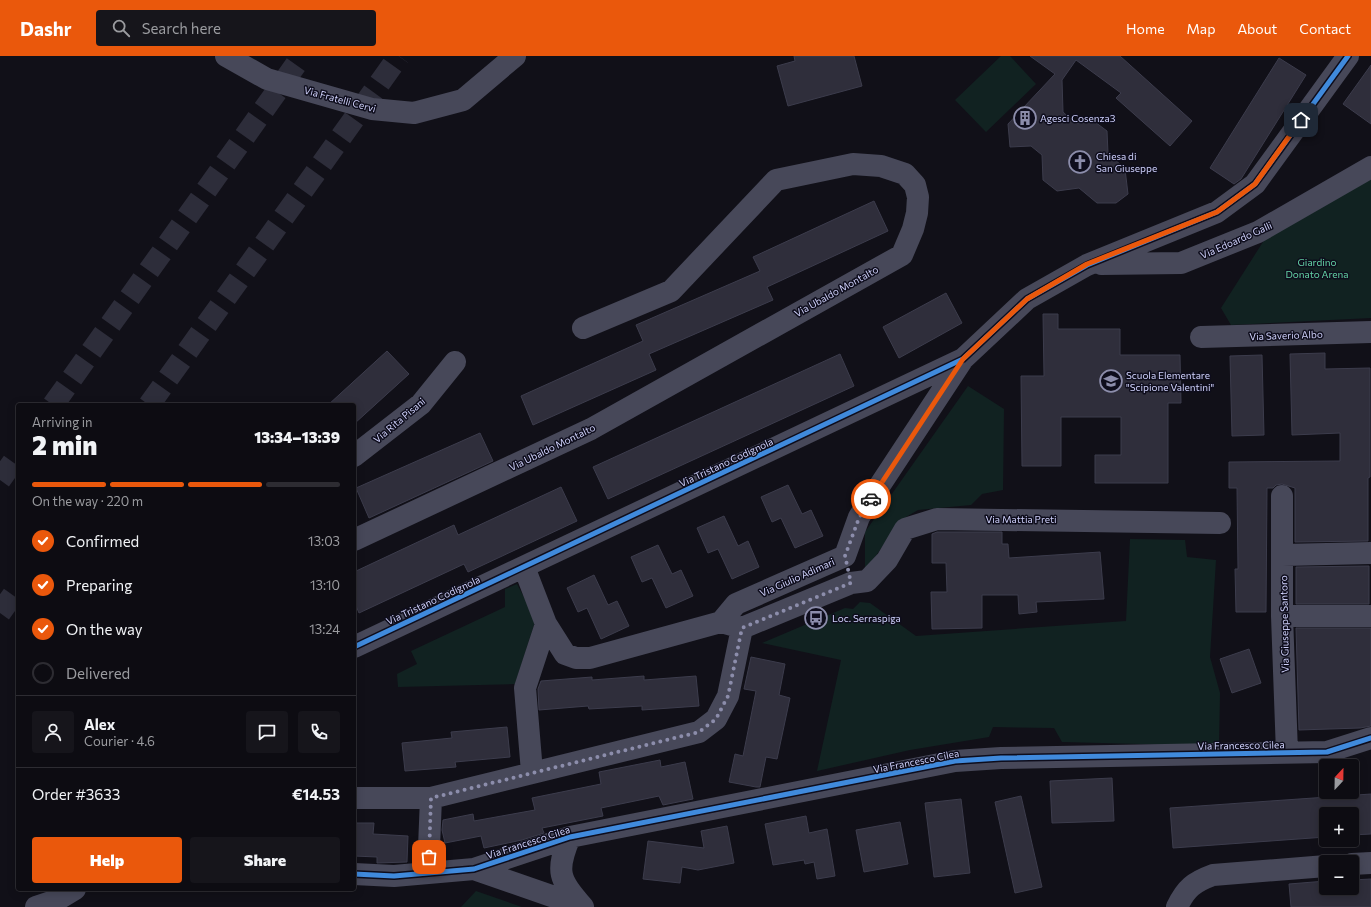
<!DOCTYPE html>
<html lang="en">
<head>
<meta charset="utf-8">
<style>
	:root { --surface:#0d0c12; --page:#16151b; --text:#f1f3f6; --muted:#9a9b9f; --line:#2d2c32; --accent:#ea580c }
	body { margin:0; font-family:Commissioner,sans-serif; background:var(--page); color:var(--text); height:100vh; display:flex; flex-direction:column; font-size:15px; white-space:nowrap }
	* { box-sizing:border-box; margin:0 }
	p { font-size:13px; color:var(--muted) }
	.icon { flex:none; width:22px; height:22px; fill:none; stroke:currentColor; stroke-width:2; stroke-linecap:round; stroke-linejoin:round }
	.map { position:relative; flex:1; overflow:hidden }
	.details { position:absolute; left:16px; top:347px; width:340px; height:488px; display:flex; flex-direction:column; background:var(--surface); border-radius:4px; box-shadow:0 2px 10px #0003,0 0 0 1px var(--line) }
	.details>* { flex:none }
	.needle { width:26px; rotate:22deg }
	.buttons { position:absolute; left:1319px; top:703px; display:grid; gap:8px }
	.buttons a { display:grid; place-items:center; width:40px; height:40px; border-radius:4px; background:var(--surface); box-shadow:0 2px 10px #0003,0 0 0 1px var(--line); font-size:20px }
	.pin { position:absolute; display:grid; place-items:center; width:34px; height:34px; color:#fff; margin:-17px; border-radius:8px; box-shadow:0 2px 6px #0006 }
	.courier { position:absolute; display:grid; place-items:center; width:40px; height:40px; margin:-20px; border:3px solid #ea580c; border-radius:50%; background:#fff; color:#222; box-shadow:0 1px 5px #0007 }
	.summary em { font-style:normal; font-weight:800 }
	.summary div { display:flex; flex-direction:column-reverse }
	.summary { display:flex; align-items:center; justify-content:space-between; height:68px; padding:0 16px }
	h1 { font-size:26px; font-weight:800; line-height:30px }
	.bar { display:grid; grid-template-columns:repeat(4,1fr); gap:6px 4px; align-content:center; height:48px; padding:0 16px }
	.bar i { height:5px; border-radius:3px; background:var(--line) }
	.bar .current { background:var(--accent) }
	.bar p { grid-column:span 4 }
	.line { display:flex; align-items:center; gap:10px; padding:0 16px; border-top:1px solid var(--line) }
	.line div { flex:1 }
	.round { display:grid; place-items:center; flex:none; width:42px; height:42px; border-radius:4px; background:var(--page) }
	ol { padding:0 16px; list-style:none }
	li { display:flex; align-items:center; gap:12px; height:44px }
	li p { margin-inline-start:auto }
	li .icon { padding:4px; border-radius:50%; background:var(--accent); color:#fff; stroke-width:4 }
	li:last-child { color:var(--muted) }
	li i { width:22px; height:22px; border:2px solid var(--line); border-radius:50% }
	.action { display:flex; gap:8px; margin-top:auto; padding:8px 16px }
	.action a { flex:1; height:46px; border-radius:4px; background:var(--accent); color:#fff; font-size:16px; font-weight:800; line-height:46px; text-align:center }
	.action a+a { background:var(--page); color:var(--text) }
	header { display:flex; align-items:center; gap:24px; box-sizing:border-box; height:56px; padding:0 20px; background:var(--accent); color:#fff }
	header strong { font-size:19px }
	nav { display:flex; gap:22px; margin-inline-start:auto; font-size:14px }
	.search { width:280px; height:36px; background:var(--page); display:flex; align-items:center; gap:10px; box-sizing:border-box; padding:0 14px; border-radius:4px; color:var(--muted); font-size:15px }
	.map>svg:first-child { display:block }
	.green { fill:#112221 }
	.building { fill:#2f2e3b; stroke:#3c3c4c }
	.lines { fill:none; stroke-linecap:round; stroke-linejoin:round }
	.highway-tunnel { stroke:#2d2d3a; stroke-width:22; stroke-dasharray:22 11; stroke-linecap:butt }
	.minor { stroke:#474859; stroke-width:22 }
	.cycleway-casing { stroke:#0e0d1c; stroke-width:8 }
	.cycleway { stroke:#408adc; stroke-width:5 }
	.done { stroke:#8c8dab; stroke-width:4; stroke-dasharray:0 7.2 }
	.route { stroke:#ea580c; stroke-width:5 }
	.labels { text-anchor:middle; stroke-width:3; stroke-linejoin:round; paint-order:stroke }
	.street-label { font-size:10px; fill:#ced0fa; stroke:#0e0d1c }
	.poi-label { font-size:10px; fill:#ced0fa; stroke:#0e0d1c; text-anchor:start }
	.park-label { font-size:10px; fill:#62d1a4; stroke:#0e0d1c }
</style>
</head>
<body>
<header>
<strong>Dashr</strong>
<div class="search"><svg class="icon" aria-label="search" viewBox="0 0 24 24"><circle cx="10" cy="10" r="6"/><path d="M15 15l6 6"/></svg>Search here</div>
<nav><a>Home</a><a>Map</a><a>About</a><a>Contact</a></nav>
</header>
<div class="map">
<svg width="1371" height="851" viewBox="0 0 1371 851">
	<rect width="100%" height="100%" fill="#111018"/>
	<path class="green" d="M 1001,0 L 1010,0 L 1036,28 L 986,76 L 955,44 Z
		M 1371,120 L 1371,262 L 1231,269 L 1221,252 L 1268,178 Z
		M 968,330 L 1004,353 L 1003,434 L 982,438 L 971,449 L 918,454 L 906,461 L 884,488 L 865,516 L 865,476 Z
		M 1130,483 L 1185,484 L 1187,501 L 1216,504 L 1210,601 L 1220,637 L 1219,690 L 1062,686 L 1054,672 L 993,671 L 989,681 L 910,694 L 817,715 L 841,604 L 762,587 L 845,552 L 853,553 L 860,546 L 870,547 L 916,580 L 1126,565 Z
		M 517,528 L 535,562 L 535,566 L 515,628 L 398,631 L 397,618 L 417,608 L 411,595 L 505,551 L 505,533 Z
		M 476,835 L 522,851 L 461,851 Z"/>
	<path class="building" d="M 794,0 L 854,0 L 862,30 L 788,50 L 777,10 L 795,5 Z
		M 1030,0 L 1120,0 L 1192,65 L 1170,90 L 1116,42 L 1121,37 L 1076,4 L 1062,24 L 1063,56 L 1075,67 L 1095,66 L 1107,75 L 1108,97 L 1125,113 L 1128,138 L 1116,147 L 1097,147 L 1079,132 L 1057,135 L 1043,124 L 1042,99 L 1031,90 L 1010,91 L 1008,68 L 1055,18 Z
		M 1279,2 L 1306,19 L 1241,123 L 1234,128 L 1210,112 Z
		M 1371,9 L 1371,68 L 1343,48 Z
		M 874,145 L 888,175 L 767,231 L 773,244 L 649,298 L 656,314 L 533,369 L 521,340 L 643,285 L 636,269 L 760,215 L 753,201 Z
		M 946,237 L 962,267 L 899,302 L 883,271 Z
		M 1043,258 L 1058,258 L 1058,273 L 1120,273 L 1120,299 L 1180,299 L 1181,347 L 1168,347 L 1168,427 L 1095,427 L 1095,399 L 1121,399 L 1121,361 L 1061,361 L 1061,410 L 1022,410 L 1021,320 L 1044,320 Z
		M 387,295 L 409,318 L 354,368 L 354,349 L 328,349 Z
		M 1325,297 L 1325,313 L 1370,312 L 1370,421 L 1368,422 L 1368,485 L 1295,486 L 1295,432 L 1282,428 L 1276,429 L 1273,432 L 1267,432 L 1266,556 L 1236,556 L 1235,513 L 1238,513 L 1237,432 L 1229,432 L 1229,406 L 1340,405 L 1340,377 L 1292,379 L 1290,298 Z
		M 840,298 L 854,330 L 608,443 L 593,411 Z
		M 1262,299 L 1264,379 L 1232,380 L 1230,300 Z
		M 480,377 L 493,405 L 369,462 L 356,432 Z
		M 788,429 L 802,458 L 811,454 L 823,480 L 795,492 L 781,462 L 772,466 L 761,441 Z
		M 561,431 L 577,465 L 468,516 L 464,508 L 359,557 L 354,545 L 354,516 L 454,469 L 458,479 Z
		M 724,460 L 738,490 L 748,485 L 759,511 L 732,523 L 718,493 L 708,497 L 697,472 Z
		M 937,476 L 1002,476 L 1002,488 L 1008,488 L 1009,502 L 1100,496 L 1104,543 L 1036,546 L 1037,556 L 1019,558 L 1018,539 L 982,539 L 982,572 L 932,573 L 931,536 L 947,536 L 946,507 L 932,507 L 932,478 Z
		M 658,489 L 672,518 L 681,514 L 693,540 L 666,552 L 652,522 L 642,526 L 631,501 Z
		M 1369,510 L 1369,548 L 1296,548 L 1296,511 Z
		M 594,519 L 608,549 L 617,545 L 629,570 L 601,583 L 587,552 L 578,556 L 567,532 Z
		M 1296,572 L 1371,572 L 1371,670 L 1360,672 L 1299,674 Z
		M 1249,593 L 1261,627 L 1232,637 L 1220,603 Z
		M 751,601 L 785,608 L 779,639 L 790,642 L 777,703 L 766,701 L 760,731 L 756,731 L 729,726 L 735,698 L 743,700 L 756,635 L 744,633 Z
		M 644,620 L 644,624 L 696,620 L 699,650 L 642,654 L 642,650 L 589,653 L 588,650 L 539,654 L 538,633 L 541,625 L 592,621 L 592,624 Z
		M 507,671 L 510,701 L 455,706 L 456,711 L 405,715 L 402,687 L 452,682 L 451,676 Z
		M 660,704 L 661,711 L 685,706 L 693,743 L 663,749 L 659,740 L 601,752 L 603,760 L 542,772 L 544,777 L 522,784 L 484,792 L 481,780 L 445,787 L 442,774 L 443,764 L 473,758 L 474,765 L 535,754 L 532,742 L 601,728 L 599,716 Z
		M 1112,722 L 1114,765 L 1052,767 L 1050,725 Z
		M 1371,738 L 1371,778 L 1352,779 L 1352,758 L 1326,758 L 1326,781 L 1173,792 L 1170,752 Z
		M 1021,740 L 1042,831 L 1015,837 L 995,746 Z
		M 961,743 L 970,817 L 934,821 L 925,747 Z
		M 806,760 L 809,777 L 827,773 L 835,820 L 817,823 L 814,806 L 805,808 L 804,804 L 773,809 L 765,768 Z
		M 900,766 L 908,808 L 864,816 L 856,774 Z
		M 354,767 L 374,767 L 373,778 L 408,780 L 407,806 L 377,807 L 377,801 L 354,800 Z
		M 727,770 L 734,807 L 698,814 L 682,811 L 680,827 L 643,823 L 648,785 L 704,792 L 701,775 Z
		M 1371,823 L 1371,851 L 1291,851 L 1289,828 L 1326,825 L 1326,832 L 1352,832 L 1352,824 Z"/>
	<g class="lines">
		<path class="highway-tunnel" d="M 53,349 L 302,0
			M 149,349 L 399,0
			M 0,424 L 18,399
			M 0,557 L 18,532"/>
		<path class="minor" d="M 226,0 L 267,23 L 372,53 L 414,57 L 463,44 L 515,0
			M 1101,208 L 1181,207 L 1258,176 L 1371,111
			M 1201,281 L 1371,276
			M 354,400 L 421,348 L 455,306
			M 1282,440 L 1282,560 L 1287,697
			M 354,484 L 591,373 L 902,199 L 913,173 L 917,157 L 918,141 L 915,129 L 905,118 L 881,110 L 853,108 L 776,124 L 671,235 L 583,272
			M 1283,499 L 1371,497
			M 524,511 L 546,568 L 565,598 L 576,602 L 590,602 L 721,566
			M 1282,560 L 1371,560
			M 721,566 L 742,572 L 851,527 L 867,525 L 887,504 L 905,473 L 937,463 L 1220,467
			M 721,566 L 736,548 L 845,500 L 859,461 L 963,303
			M 354,591 L 963,303 L 1027,243 L 1087,209 L 1217,156 L 1255,128 L 1348,0
			M 532,716 L 525,632 L 546,568
			M 354,742 L 431,742 L 699,676 L 716,663 L 728,640 L 742,572
			M 570,781 C 555,816 559,823 583,851
			M 1352,808 L 1371,807
			M 474,813 L 583,851
			M 428,816 L 431,742
			M 354,818 L 394,820 L 474,813 L 570,781 L 955,705 L 1001,702 L 1327,696 L 1371,682
			M 36,851 L 57,844 L 75,833
			M 1177,851 C 1186,832 1194,826 1213,819 L 1326,810"/>
		<g class="cycleway-casing">
			<path id="cycleway" d="M 354,591 L 963,303 L 1027,243 L 1087,209 L 1217,156 L 1255,128 L 1348,0
				M 354,818 L 394,820 L 474,813 L 570,781 L 955,705 L 1001,702 L 1327,696 L 1371,682"/>
		</g>
		<use href="#cycleway" class="cycleway"/>
	</g>
	<g class="lines">
		<path class="done" d="M 429,801 L 431,742 L 699,676 L 716,663 L 728,640 L 742,572 L 851,527 L 845,500 L 859,462 L 871,443"/>
		<path class="route" d="M 871,443 L 963,303 L 1027,243 L 1087,208 L 1217,156 L 1255,128 L 1301,64"/>
	</g>
	<defs>
		<g id="building-ring" transform="scale(1.15)"><circle r="9.5" fill="#0e0d1c" stroke="#8c8dab" stroke-width="1.5"/><path d="M-4-6H4V6H1V3H-1V6H-4ZM-2.5-4.3h1.7v1.8h-1.7ZM.8-4.3h1.7v1.8H.8ZM-2.5-1h1.7V.8h-1.7ZM.8-1h1.7V.8H.8Z" fill="#8c8dab"/></g>
		<g id="church-ring" transform="scale(1.15)"><circle r="9.5" fill="#0e0d1c" stroke="#8c8dab" stroke-width="1.5"/><path d="M-1.2-6h2.4v3.5h3.3v2.4h-3.3V6h-2.4V-.1h-3.3v-2.4h3.3Z" fill="#8c8dab"/></g>
		<g id="school-ring" transform="scale(1.15)"><circle r="9.5" fill="#0e0d1c" stroke="#8c8dab" stroke-width="1.5"/><path d="M0-5L7-2L0 1L-7-2ZM-4 1L0 2.5L4 1V4Q0 6-4 4Z" fill="#8c8dab"/></g>
		<g id="bus-ring" transform="scale(1.15)"><circle r="9.5" fill="#0e0d1c" stroke="#8c8dab" stroke-width="1.5"/><path d="M-5-6H5V4H4V6H2V4H-2V6H-4V4H-5ZM-3.5-4V0h7V-4ZM-3.5 1.2v1.5H-2V1.2ZM2 1.2v1.5H3.5V1.2Z" fill="#8c8dab"/></g>
	</defs>
	<g fill-rule="evenodd">
		<use href="#building-ring" x="1025" y="62"/>
		<use href="#church-ring" x="1080" y="106"/>
		<use href="#school-ring" x="1111" y="325"/>
		<use href="#bus-ring" x="816" y="562"/>
	</g>
	<g class="labels">
		<g class="street-label">
			<text transform="translate(340 43) rotate(15)" y="4">Via Fratelli Cervi</text>
			<text transform="translate(1236 184) rotate(-24)" y="4">Via Edoardo Galli</text>
			<text transform="translate(836 235) rotate(-29)" y="4">Via Ubaldo Montalto</text>
			<text transform="translate(1286 279) rotate(-2)" y="4">Via Saverio Albo</text>
			<text transform="translate(399 364) rotate(-40)" y="4">Via Rita Pisani</text>
			<text transform="translate(552 391) rotate(-26)" y="4">Via Ubaldo Montalto</text>
			<text transform="translate(726 406) rotate(-25)" y="4">Via Tristano Codignola</text>
			<text x="1021" y="467">Via Mattia Preti</text>
			<text transform="translate(797 521) rotate(-24)" y="4">Via Giulio Adimari</text>
			<text transform="translate(433 544) rotate(-25)" y="4">Via Tristano Codignola</text>
			<text transform="translate(1284 568) rotate(-91)" y="4">Via Giuseppe Santoro</text>
			<text transform="translate(1241 689) rotate(-1)" y="4">Via Francesco Cilea</text>
			<text transform="translate(916 705) rotate(-11)" y="4">Via Francesco Cilea</text>
			<text transform="translate(528 786) rotate(-18)" y="4">Via Francesco Cilea</text>
		</g>
		<g class="poi-label">
			<text x="1040" y="66">Agesci Cosenza3</text>
			<text x="1096" y="104">Chiesa di<tspan x="1096" dy="12">San Giuseppe</tspan></text>
			<text x="1126" y="323">Scuola Elementare<tspan x="1126" dy="12">"Scipione Valentini"</tspan></text>
			<text x="832" y="566">Loc. Serraspiga</text>
		</g>
		<g class="park-label">
			<text x="1317" y="210">Giardino<tspan x="1317" dy="12">Donato Arena</tspan></text>
		</g>
	</g>
</svg>
<div class="buttons">
<a><svg class="needle" viewBox="-14 -14 28 28"><path d="M0-13l5 13h-10z" fill="#e53935"/><path d="M0 13l5-13h-10z" fill="#9a9b9f"/></svg></a>
<a>+</a>
<a>−</a>
</div>
<div class="pin" style="left:429px;top:801px;background:#ea580c"><svg class="icon" aria-label="bag" viewBox="0 0 24 24"><path d="M5 8h14l-1 12H6zM9 8a3 3 0 0 1 6 0"/></svg></div>
<div class="pin" style="left:1301px;top:64px;background:#1f2937"><svg class="icon" aria-label="home" viewBox="0 0 24 24"><path d="M3 11l9-7 9 7M6 9v11h12V9"/></svg></div>
<div class="courier" style="left:871px;top:443px"><svg class="icon" aria-label="car" viewBox="0 0 24 24"><path d="M5 17H2v-5l4-1 3-4h7l3 4 3 1v5h-3M9 17h6M6 11h13"/><circle cx="7" cy="17" r="2"/><circle cx="17" cy="17" r="2"/></svg></div>
<section class="details">
<div class="summary"><div><h1>2 min</h1><p>Arriving in</p></div><em>13:34–13:39</em></div>
<div class="bar"><i class="current"></i><i class="current"></i><i class="current"></i><i></i><p>On the way · 220 m</p></div>
<ol>
<li><svg class="icon" aria-label="check" viewBox="0 0 24 24"><path d="M5 12l5 5 9-10"/></svg>Confirmed<p>13:03</p></li>
<li><svg class="icon" aria-label="check" viewBox="0 0 24 24"><path d="M5 12l5 5 9-10"/></svg>Preparing<p>13:10</p></li>
<li><svg class="icon" aria-label="check" viewBox="0 0 24 24"><path d="M5 12l5 5 9-10"/></svg>On the way<p>13:24</p></li>
<li><i></i>Delivered</li>
</ol>
<div class="line" style="height:72px"><a class="round"><svg class="icon" aria-label="person" viewBox="0 0 24 24"><circle cx="12" cy="8" r="4"/><path d="M4 21q1-7 8-7t8 7"/></svg></a><div><b>Alex</b><p>Courier · 4.6</p></div><a class="round"><svg class="icon" aria-label="chat" viewBox="0 0 24 24"><path d="M4 5h16v11H9l-5 4z"/></svg></a><a class="round"><svg class="icon" aria-label="phone" viewBox="0 0 24 24"><path d="M5 4h4l2 5-3 2q2 4 5 5l2-3 5 2v4C11 20 4 13 5 4z"/></svg></a></div>
<div class="line" style="height:52px"><div>Order #3633</div><b>€14.53</b></div>
<div class="action"><a>Help</a><a>Share</a></div>
</section>
</div>
</body>
</html>
